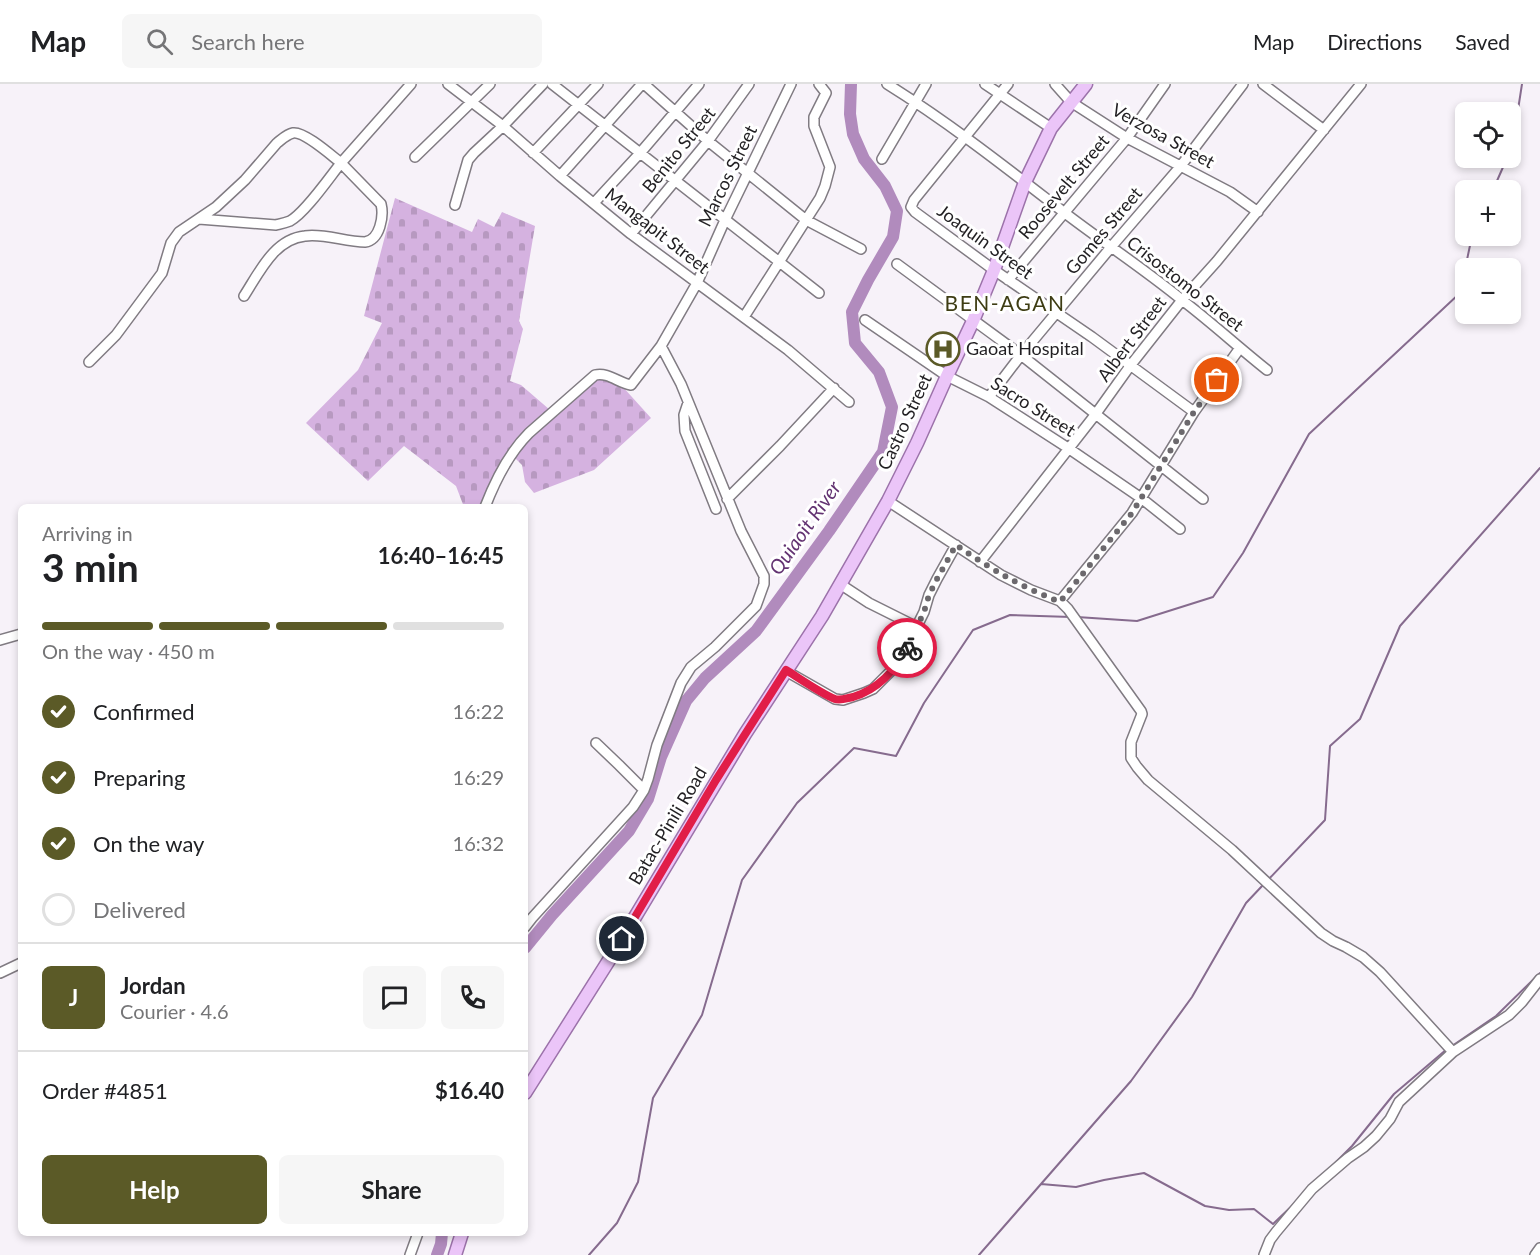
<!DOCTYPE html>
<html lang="en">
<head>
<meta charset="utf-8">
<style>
	:root { --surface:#fff; --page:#f6f6f6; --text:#202124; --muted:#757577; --line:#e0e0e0; --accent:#5b5a27 }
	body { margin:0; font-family:Lato,sans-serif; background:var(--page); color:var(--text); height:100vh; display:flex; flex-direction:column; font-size:22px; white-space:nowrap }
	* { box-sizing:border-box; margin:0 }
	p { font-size:20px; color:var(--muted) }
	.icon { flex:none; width:33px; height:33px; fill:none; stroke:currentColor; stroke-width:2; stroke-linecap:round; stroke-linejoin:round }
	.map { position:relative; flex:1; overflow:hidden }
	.details { position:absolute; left:18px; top:420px; width:510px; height:732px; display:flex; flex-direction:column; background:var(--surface); border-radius:9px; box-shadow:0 3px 9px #0003 }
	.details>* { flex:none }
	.fabs { position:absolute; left:1455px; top:18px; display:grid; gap:12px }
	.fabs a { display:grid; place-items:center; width:66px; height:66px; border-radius:9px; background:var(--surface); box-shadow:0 3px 9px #0003; font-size:30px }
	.pin { position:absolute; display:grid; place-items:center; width:51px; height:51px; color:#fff; margin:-26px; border:3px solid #fff; border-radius:50%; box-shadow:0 2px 6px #0007 }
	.courier { position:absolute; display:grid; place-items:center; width:60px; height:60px; margin:-30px; border:4px solid #e11d48; border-radius:50%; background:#fff; color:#222; box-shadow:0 2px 8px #0007 }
	.head em { font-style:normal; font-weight:700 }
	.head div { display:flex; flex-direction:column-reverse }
	.head { display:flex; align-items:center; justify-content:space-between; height:102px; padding:0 24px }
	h1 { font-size:39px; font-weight:700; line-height:45px }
	.bar { display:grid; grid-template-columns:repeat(4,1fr); gap:9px 6px; align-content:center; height:72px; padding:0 24px }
	.bar i { height:8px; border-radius:4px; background:var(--line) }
	.bar .selected { background:var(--accent) }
	.bar p { grid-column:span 4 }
	.line { display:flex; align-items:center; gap:15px; padding:0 24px; border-top:2px solid var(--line) }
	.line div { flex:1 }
	.round { display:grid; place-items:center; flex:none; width:63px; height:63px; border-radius:9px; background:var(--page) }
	ol { padding:0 24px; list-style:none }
	li { display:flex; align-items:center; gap:18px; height:66px }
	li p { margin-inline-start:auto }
	li .icon { padding:6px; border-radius:50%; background:var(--accent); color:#fff; stroke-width:4 }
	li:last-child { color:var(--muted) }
	li i { width:33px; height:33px; border:3px solid var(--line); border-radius:50% }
	.cta { display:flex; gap:12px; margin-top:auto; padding:12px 24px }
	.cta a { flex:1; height:69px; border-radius:9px; background:var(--accent); color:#fff; font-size:24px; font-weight:700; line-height:69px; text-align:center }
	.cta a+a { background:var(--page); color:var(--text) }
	header { display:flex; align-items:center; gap:36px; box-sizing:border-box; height:84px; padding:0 30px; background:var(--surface); border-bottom:2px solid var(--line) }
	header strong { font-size:28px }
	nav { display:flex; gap:33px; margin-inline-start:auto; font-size:21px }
	.search { width:420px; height:54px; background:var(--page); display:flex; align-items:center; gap:15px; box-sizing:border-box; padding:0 21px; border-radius:9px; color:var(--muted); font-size:22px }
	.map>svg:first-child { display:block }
	.cemetery { fill:url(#cemetery-stones) }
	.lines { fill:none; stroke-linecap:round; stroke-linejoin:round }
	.stream { stroke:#866b8e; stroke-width:2 }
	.river { stroke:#b18bbd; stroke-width:12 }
	.minor-casing { stroke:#807b82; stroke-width:12 }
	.major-casing { stroke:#9c72aa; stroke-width:15 }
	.minor { stroke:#fff; stroke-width:9 }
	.major { stroke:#ebc5f8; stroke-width:12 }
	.done { stroke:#6c696d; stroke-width:6; stroke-dasharray:0 10.8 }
	.route { stroke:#e11d48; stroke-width:8 }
	.labels { text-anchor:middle; stroke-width:6; stroke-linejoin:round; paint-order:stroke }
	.street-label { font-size:18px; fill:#211f22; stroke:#fff }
	.poi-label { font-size:18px; fill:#211f22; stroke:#fff; text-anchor:start }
	.water-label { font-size:20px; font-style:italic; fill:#633372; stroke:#fff }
	.quarter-label { font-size:21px; letter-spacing:1.5px; fill:#3e3d14; stroke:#fff }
</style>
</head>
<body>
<header>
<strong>Map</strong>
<div class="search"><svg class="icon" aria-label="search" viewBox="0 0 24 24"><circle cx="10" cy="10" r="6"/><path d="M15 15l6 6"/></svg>Search here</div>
<nav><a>Map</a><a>Directions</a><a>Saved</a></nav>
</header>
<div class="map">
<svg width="1540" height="1171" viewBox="0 0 1540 1171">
	<defs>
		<pattern id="cemetery-stones" width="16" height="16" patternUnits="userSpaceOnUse" patternTransform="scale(1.5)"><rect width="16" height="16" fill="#d5b2e0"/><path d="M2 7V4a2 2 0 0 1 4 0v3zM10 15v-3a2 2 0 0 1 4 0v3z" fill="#b799c0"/></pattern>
	</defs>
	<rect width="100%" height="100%" fill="#f7f2f9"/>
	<path class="cemetery" d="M 395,114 L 472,148 L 478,135 L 494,143 L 502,128 L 535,142 L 519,237 L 523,245 L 510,297 L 521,301 L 557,332 L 600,293 L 622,302 L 651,334 L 594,386 L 534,409 L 525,398 L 522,381 L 510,369 L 483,423 L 464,423 L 456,402 L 404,362 L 368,397 L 306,339 L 358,286 L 382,239 L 364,232 Z"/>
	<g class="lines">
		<path class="stream" d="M 1510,65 L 1513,58 L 1522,0
			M 1493,106 L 1507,74
			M 1077,533 L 1137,537 L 1213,513 L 1243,469 L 1309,350 L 1460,209 L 1472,152
			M 1267,797 L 1325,736 L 1330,662 L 1360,635 L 1400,542 L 1540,384
			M 1452,962 L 1496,932 L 1540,889
			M 1332,1082 L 1352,1062 L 1394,1010 L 1447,965
			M 1041,1100 L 1076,1103 L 1104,1096 L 1144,1089 L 1205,1122 L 1229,1126 L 1254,1125 L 1273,1140 L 1296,1118
			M 589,1171 L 617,1139 L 638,1098 L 653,1014 L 702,931 L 742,796 L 797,719 L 854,664 L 896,672 L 924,619 L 973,546 L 1010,531 L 1071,533
			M 979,1171 L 1131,997 L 1192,913 L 1246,819 L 1263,801"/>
		<path class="river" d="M 525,864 L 552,831 L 629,747 L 648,715 L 661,673 L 686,617 L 705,594 L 756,547 L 829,447 L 883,368 L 892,323 L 879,288 L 855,259 L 852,228 L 868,196 L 893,153 L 897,127 L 885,102 L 864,75 L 853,50 L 850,30 L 851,0
			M 437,1171 L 441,1160 L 442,1149"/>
		<g class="minor-casing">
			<path id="minor" d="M 448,0 L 503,42 L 560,92 L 631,150 L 788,266 L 849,318
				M 552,0 L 819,209
				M 644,0 L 708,57 L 806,136 L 861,165
				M 887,0 C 948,38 1004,82 1061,126 C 1101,157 1143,184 1182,216 C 1211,238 1238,263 1267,286
				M 985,0 L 1051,44
				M 1008,0 L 914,116 L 911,123 L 915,128 L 994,186 L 1092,253 L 1194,328
				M 1055,0 L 1071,18 L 1127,54 L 1230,108 L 1258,128
				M 1263,0 L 1324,46
				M 533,69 L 598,0
				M 415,73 L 490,0
				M 882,75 L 926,0
				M 560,92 L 642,0
				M 594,119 L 641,68 L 699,0
				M 455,121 L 468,76 L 474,69 L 503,42 L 543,0
				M 631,150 L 708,57 L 749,0
				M 897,180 L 1021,271 L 1203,415
				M 1008,196 L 1127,54 L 1165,0
				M 244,212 C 259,189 274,155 305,152 C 324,149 345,158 365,158 C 380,156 384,132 381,120 L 341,79 L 411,0
				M 744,233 L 820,114 L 825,102 L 830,83 L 814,42 L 814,33 L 826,9 L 819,0
				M 865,236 L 947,292 L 989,313 L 1068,364 L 1141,414 L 1180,445
				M 89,278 L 116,251 L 162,189 L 171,159 L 179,148 L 216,123 L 245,96 L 277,59 C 281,56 287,50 293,49 C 304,47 332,72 341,79 C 329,94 305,129 290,137 C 285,139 280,140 276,141 L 199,135
				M 989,313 L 1021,271 L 1112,162 L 1180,83 L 1243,0
				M 688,319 L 684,331 L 685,347 L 716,425
				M 727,415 L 780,362 L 834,304
				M 888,417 L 1001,491 L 1031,506 L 1060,517 L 1068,525 L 1141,627 L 1142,630 L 1131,658 L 1131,674 L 1137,683 L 1148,696 L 1232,766 L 1321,849 L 1333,857 L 1346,863 L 1363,873 L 1380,888 L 1453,968
				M 485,423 C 495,397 509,369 529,349 L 595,291 C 609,288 618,299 631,301 L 661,262 L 697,199 L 725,136 L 791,0
				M 980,478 L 1095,331 L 1130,282 L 1182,216 L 1217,177 L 1361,0
				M 840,500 L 869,519 L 917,543
				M 1060,517 L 1132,429 L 1194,328 L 1240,264
				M 0,556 L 21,550
				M 786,587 L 835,615 L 843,616 L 864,609 L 873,605 L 896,582 L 902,572 L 924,528 L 929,511 L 937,495 L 956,461
				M 596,659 L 619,681 L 644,706
				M 525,843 L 532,834 L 633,723 L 644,706 L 648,695 L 657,661 L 681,599 L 691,583 L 715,563 L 756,522 L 764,500 L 764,492 L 741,447 L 681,300 L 661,262
				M 0,889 L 21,879
				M 410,1171 L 418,1149
				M 1264,1171 L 1270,1156 L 1276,1148 L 1312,1105 L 1348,1074 L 1364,1063 L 1376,1052 L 1390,1035 L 1399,1018 L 1453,968 L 1509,931 L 1522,918 L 1540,895
				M 1535,1171 L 1540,1164"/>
		</g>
		<g class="major-casing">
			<path id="major" d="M 525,1009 L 611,873 L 745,650 L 822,532 L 888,417 L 917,359 L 947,292 L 973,237 L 994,186 L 1025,98 L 1051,44 L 1086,0
				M 455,1171 L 462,1149"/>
		</g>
		<use href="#minor" class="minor"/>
		<use href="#major" class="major"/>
	</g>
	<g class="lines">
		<path class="done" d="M 907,564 L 924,528 L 929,511 L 937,495 L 956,461 C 992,486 1020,502 1060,518 L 1132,429 L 1194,328 L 1217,296"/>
		<path class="route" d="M 622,855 L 716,696 L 786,586 C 799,594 822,610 835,615 C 841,617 847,614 853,613 C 877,606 896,586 907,564"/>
	</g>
	<defs>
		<g id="hospital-ring" transform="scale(1.725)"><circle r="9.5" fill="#fff" stroke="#5b5a27" stroke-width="1.5"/><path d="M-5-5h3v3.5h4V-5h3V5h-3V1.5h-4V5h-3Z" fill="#5b5a27"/></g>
	</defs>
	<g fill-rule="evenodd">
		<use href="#hospital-ring" x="943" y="265"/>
	</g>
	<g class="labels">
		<g class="street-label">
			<text transform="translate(1163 52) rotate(29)" y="6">Verzosa Street</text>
			<text transform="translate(679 66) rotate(-51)" y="6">Benito Street</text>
			<text transform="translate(728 92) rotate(-64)" y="6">Marcos Street</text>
			<text transform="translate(1064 103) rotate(-50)" y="6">Roosevelt Street</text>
			<text transform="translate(657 147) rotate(38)" y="6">Mangapit Street</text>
			<text transform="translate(1104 147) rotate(-50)" y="6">Gomes Street</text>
			<text transform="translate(985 158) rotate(36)" y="6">Joaquin Street</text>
			<text transform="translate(1185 200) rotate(38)" y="6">Crisostomo Street</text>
			<text transform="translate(1132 255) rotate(-53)" y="6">Albert Street</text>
			<text transform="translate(1033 323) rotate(32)" y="6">Sacro Street</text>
			<text transform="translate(905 338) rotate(-65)" y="6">Castro Street</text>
			<text transform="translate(668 742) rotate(-59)" y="6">Batac-Pinili Road</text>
		</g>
		<g class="poi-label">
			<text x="966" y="271">Gaoat Hospital</text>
		</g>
		<g class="water-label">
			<text transform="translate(805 444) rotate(-55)" y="7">Quiaoit River</text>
		</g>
		<g class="quarter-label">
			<text x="1005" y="227">BEN-AGAN</text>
		</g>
	</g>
</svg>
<div class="fabs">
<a><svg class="icon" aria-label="locate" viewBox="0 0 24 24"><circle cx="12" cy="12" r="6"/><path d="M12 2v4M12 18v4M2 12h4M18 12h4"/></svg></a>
<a>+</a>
<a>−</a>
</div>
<div class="pin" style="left:1217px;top:296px;background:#ea580c"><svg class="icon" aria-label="bag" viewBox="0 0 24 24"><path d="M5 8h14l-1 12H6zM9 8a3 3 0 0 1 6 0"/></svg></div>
<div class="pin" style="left:622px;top:855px;background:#1f2937"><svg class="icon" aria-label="home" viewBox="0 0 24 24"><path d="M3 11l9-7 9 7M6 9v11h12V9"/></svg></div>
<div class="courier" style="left:907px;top:564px"><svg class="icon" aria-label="bike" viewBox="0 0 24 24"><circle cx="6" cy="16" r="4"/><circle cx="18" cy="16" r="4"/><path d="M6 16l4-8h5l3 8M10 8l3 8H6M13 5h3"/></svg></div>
<section class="details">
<div class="head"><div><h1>3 min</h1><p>Arriving in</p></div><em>16:40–16:45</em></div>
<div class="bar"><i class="selected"></i><i class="selected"></i><i class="selected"></i><i></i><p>On the way · 450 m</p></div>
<ol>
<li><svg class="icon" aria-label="check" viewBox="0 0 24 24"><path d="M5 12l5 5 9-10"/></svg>Confirmed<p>16:22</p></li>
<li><svg class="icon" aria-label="check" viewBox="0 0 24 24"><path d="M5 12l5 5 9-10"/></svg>Preparing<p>16:29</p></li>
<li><svg class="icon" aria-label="check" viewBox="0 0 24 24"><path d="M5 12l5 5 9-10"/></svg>On the way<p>16:32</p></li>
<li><i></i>Delivered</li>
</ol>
<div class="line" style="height:108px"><b class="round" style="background:var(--accent);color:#fff">J</b><div><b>Jordan</b><p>Courier · 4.6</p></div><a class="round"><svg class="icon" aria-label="chat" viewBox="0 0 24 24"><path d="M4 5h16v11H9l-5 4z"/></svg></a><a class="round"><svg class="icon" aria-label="phone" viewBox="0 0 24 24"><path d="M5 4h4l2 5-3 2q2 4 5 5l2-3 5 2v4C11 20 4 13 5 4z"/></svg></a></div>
<div class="line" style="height:78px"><div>Order #4851</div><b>$16.40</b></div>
<div class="cta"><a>Help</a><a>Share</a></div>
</section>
</div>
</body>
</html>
